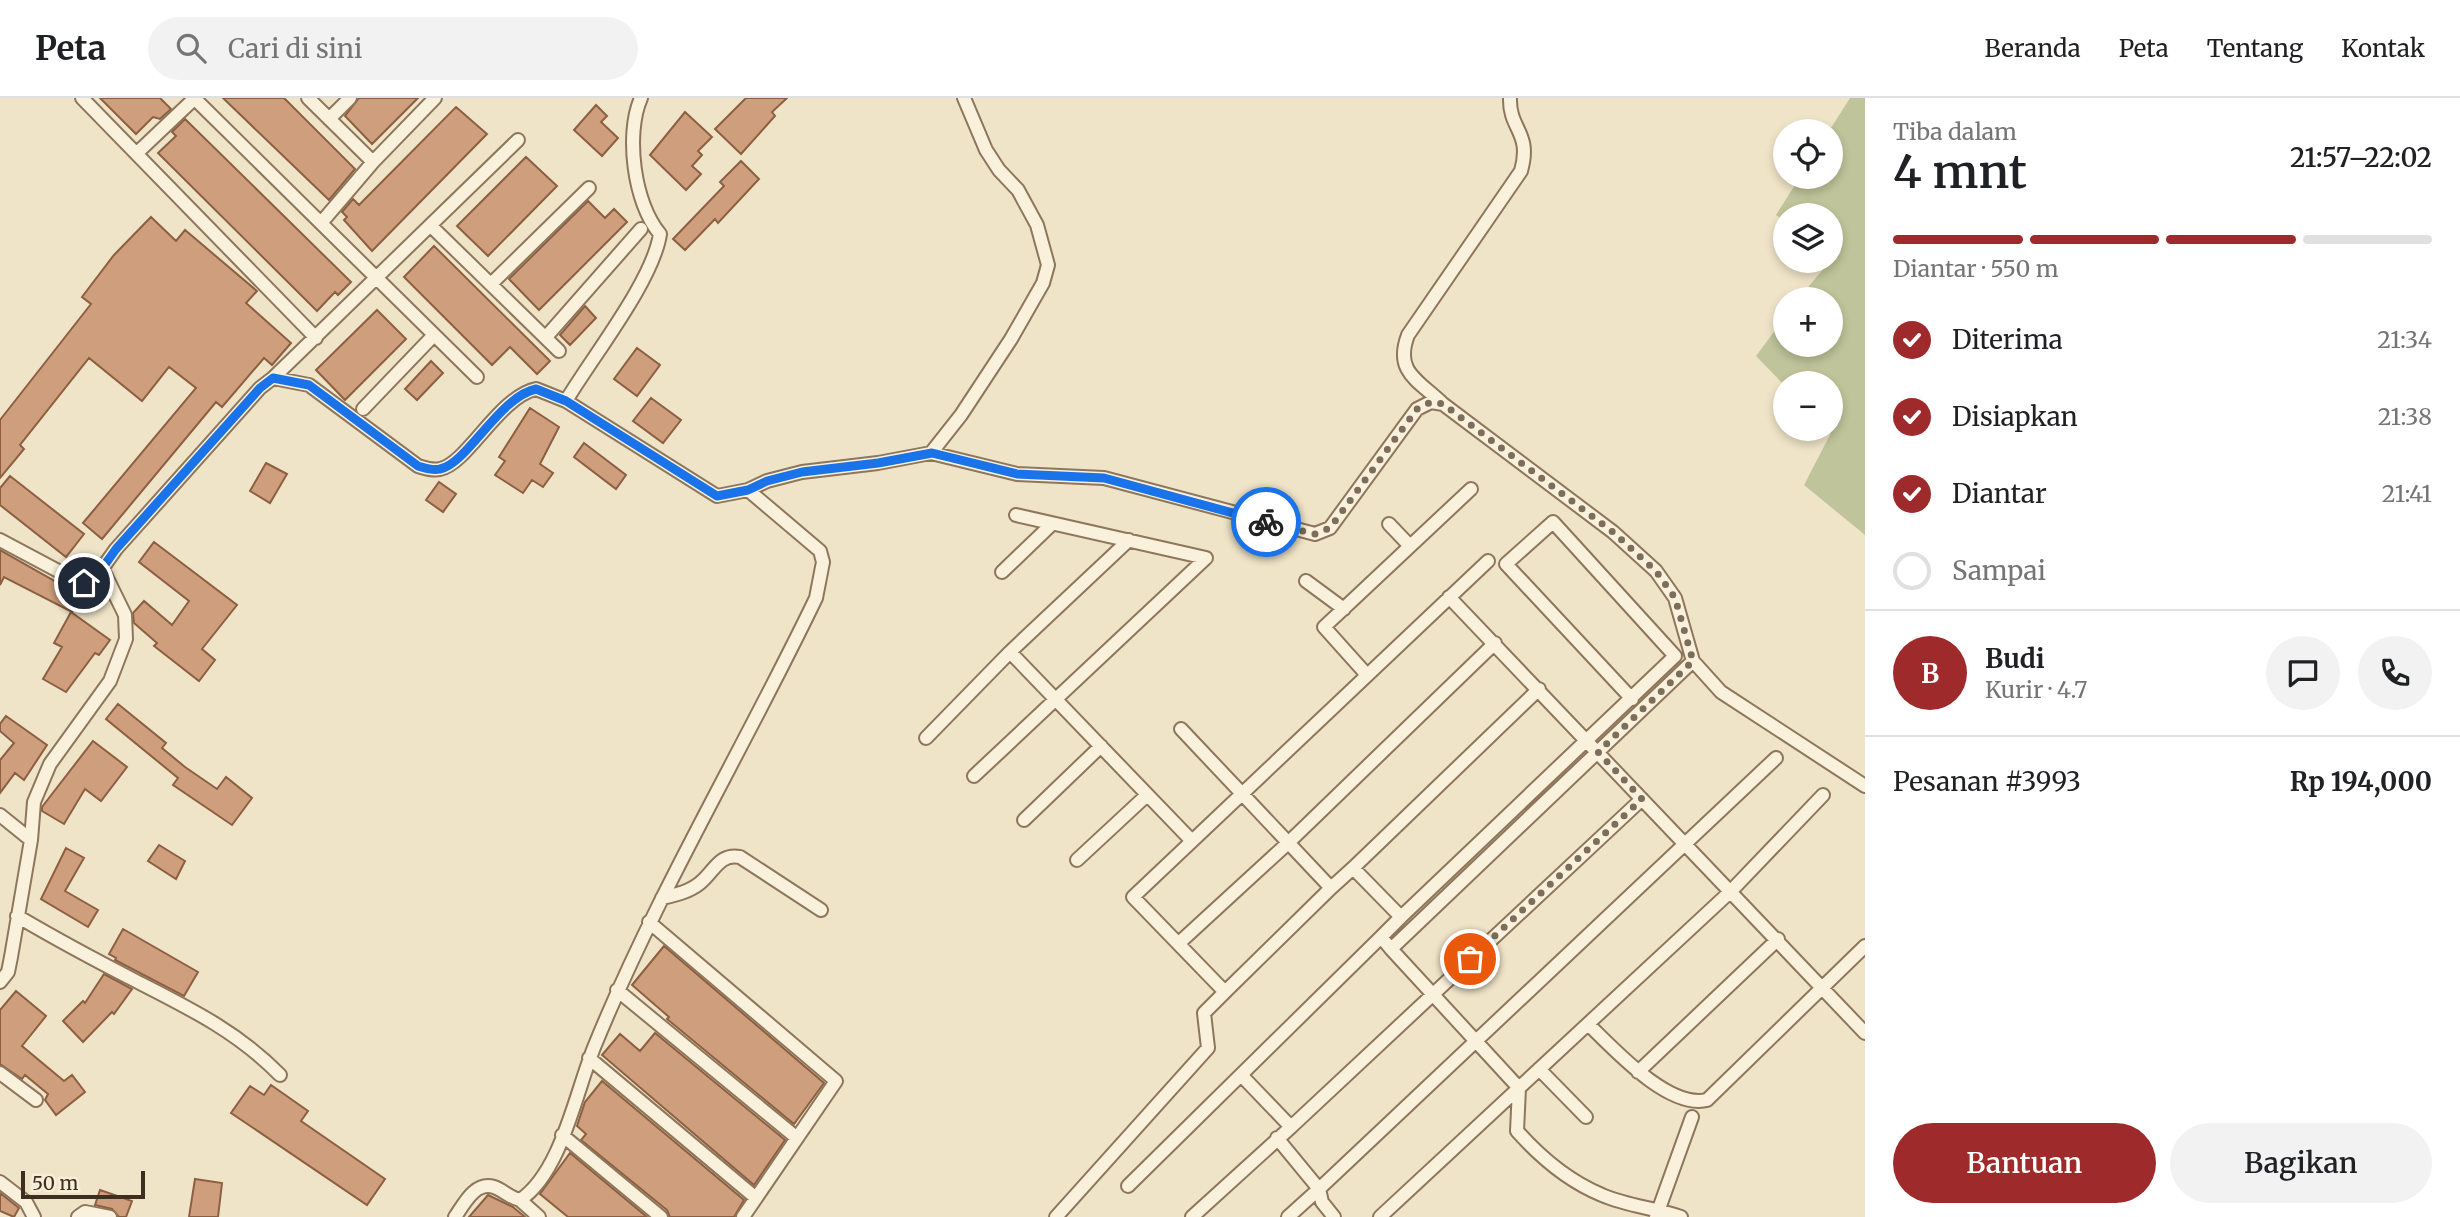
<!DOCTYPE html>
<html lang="id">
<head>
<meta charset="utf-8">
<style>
	:root { --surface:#fff; --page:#f2f2f2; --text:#202124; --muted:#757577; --line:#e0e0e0; --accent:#9e2a2b }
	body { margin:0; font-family:Merriweather,serif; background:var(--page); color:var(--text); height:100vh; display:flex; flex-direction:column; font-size:26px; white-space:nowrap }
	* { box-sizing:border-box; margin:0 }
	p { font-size:23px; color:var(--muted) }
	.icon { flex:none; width:38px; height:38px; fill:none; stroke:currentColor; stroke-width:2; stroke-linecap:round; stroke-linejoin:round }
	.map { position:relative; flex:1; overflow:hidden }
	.sheet { display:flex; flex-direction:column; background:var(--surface); width:595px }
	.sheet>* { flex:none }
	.controls { position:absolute; left:1773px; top:21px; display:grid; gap:14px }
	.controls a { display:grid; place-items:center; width:70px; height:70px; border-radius:50%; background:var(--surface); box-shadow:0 4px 10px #0003; font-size:35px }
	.scale { position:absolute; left:21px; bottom:18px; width:124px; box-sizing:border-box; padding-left:7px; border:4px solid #3d2e20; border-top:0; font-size:19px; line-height:24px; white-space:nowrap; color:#3d2e20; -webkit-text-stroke:5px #f7eed8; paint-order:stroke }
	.pin { position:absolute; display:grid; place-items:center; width:60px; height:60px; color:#fff; margin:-30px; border:4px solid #fff; border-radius:50%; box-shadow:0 2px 7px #0007 }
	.courier { position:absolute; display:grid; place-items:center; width:70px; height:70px; margin:-35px; border:5px solid #1a73e8; border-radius:50%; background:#fff; color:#222; box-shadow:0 2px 9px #0007 }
	.head em { font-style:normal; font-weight:600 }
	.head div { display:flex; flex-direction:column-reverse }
	.head { display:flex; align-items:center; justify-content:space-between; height:119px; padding:0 28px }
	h1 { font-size:46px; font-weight:600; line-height:52px }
	.bar { display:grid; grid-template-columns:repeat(4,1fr); gap:10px 7px; align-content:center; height:84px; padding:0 28px }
	.bar i { height:9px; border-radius:5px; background:var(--line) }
	.bar .selected { background:var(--accent) }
	.bar p { grid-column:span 4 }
	.line { display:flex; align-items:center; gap:18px; padding:0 28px; border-top:2px solid var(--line) }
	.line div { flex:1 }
	.round { display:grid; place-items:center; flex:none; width:74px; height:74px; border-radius:37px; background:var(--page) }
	ol { padding:0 28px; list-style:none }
	li { display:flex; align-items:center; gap:21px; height:77px }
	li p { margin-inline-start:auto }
	li .icon { padding:7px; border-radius:50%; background:var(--accent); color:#fff; stroke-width:4 }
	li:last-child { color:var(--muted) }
	li i { width:38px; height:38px; border:4px solid var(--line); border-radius:50% }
	.button { display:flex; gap:14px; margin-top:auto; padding:14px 28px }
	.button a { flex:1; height:80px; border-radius:42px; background:var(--accent); color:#fff; font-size:28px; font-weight:600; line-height:80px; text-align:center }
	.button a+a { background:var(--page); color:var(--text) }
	header { display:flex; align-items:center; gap:42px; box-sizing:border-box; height:98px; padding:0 35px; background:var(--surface); border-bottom:2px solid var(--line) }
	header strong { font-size:33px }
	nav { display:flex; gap:38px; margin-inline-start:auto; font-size:24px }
	.search { width:490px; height:63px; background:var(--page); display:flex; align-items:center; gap:18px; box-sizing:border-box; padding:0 24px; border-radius:38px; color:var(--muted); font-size:26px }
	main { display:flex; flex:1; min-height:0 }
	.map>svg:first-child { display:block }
	.cemetery { fill:#bfc49a }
	.building { fill:#cf9f7d; stroke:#8d5f41; stroke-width:2 }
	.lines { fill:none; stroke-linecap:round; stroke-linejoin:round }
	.street-casing { stroke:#8d765c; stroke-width:16 }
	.street { stroke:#faf1dc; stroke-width:12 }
	.done { stroke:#7c6e5b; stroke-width:7; stroke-dasharray:0 12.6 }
	.route { stroke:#1a73e8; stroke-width:9 }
</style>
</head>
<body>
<header>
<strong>Peta</strong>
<div class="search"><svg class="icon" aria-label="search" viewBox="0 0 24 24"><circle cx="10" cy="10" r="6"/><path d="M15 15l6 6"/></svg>Cari di sini</div>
<nav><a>Beranda</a><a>Peta</a><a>Tentang</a><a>Kontak</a></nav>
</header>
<main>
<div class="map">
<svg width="1865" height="1119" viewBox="0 0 1865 1119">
	<rect width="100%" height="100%" fill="#f0e4c8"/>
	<path class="cemetery" d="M 1850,0 L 1865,0 L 1865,437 L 1804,387 L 1831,335 L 1827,331 L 1830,331 L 1830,285 L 1785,285 L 1785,288 L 1756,258 L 1785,219 L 1785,247 L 1830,247 L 1830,201 L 1798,201 L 1830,163 L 1830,117 L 1785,117 L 1785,123 L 1776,117 L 1800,79 L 1830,79 L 1829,33 Z"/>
	<path class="building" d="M 100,0 L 160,0 L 171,11 L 160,21 L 153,19 L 136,36 Z
		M 223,0 L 284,0 L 355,71 L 329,102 Z
		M 418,0 L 372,46 L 345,18 L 359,0 Z
		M 746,0 L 787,0 L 772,14 L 775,18 L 741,56 L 715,31 Z
		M 596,7 L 607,18 L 601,24 L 618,40 L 602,58 L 574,32 Z
		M 456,9 L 487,36 L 372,153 L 344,122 L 347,119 L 342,114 L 353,101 L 359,107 Z
		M 685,14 L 712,39 L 698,53 L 702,57 L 692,68 L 701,76 L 686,92 L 650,57 Z
		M 185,21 L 351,184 L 338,197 L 335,194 L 317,213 L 158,55 L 176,38 L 172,34 Z
		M 526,59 L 557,88 L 488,158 L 457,128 Z
		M 741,63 L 759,81 L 718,125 L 715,121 L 685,152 L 673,141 L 724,88 L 720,84 Z
		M 588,103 L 605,120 L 614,111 L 627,124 L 539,212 L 509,181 Z
		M 151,119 L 176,143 L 185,132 L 257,193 L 246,205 L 291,245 L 272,267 L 264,260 L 222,309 L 216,304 L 102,441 L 83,425 L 196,290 L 169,269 L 142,303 L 89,260 L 20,347 L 24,351 L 0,380 L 0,322 L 91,206 L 82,199 L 114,157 Z
		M 434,148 L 550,263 L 537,276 L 510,249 L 492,267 L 404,179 Z
		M 585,208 L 596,220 L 570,247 L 560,237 Z
		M 377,212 L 406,241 L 345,302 L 316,272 Z
		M 637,250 L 660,267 L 637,298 L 614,281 Z
		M 431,263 L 443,275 L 417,302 L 405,291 Z
		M 651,300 L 681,322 L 663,345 L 633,323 Z
		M 530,310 L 559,329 L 540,366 L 553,375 L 543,389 L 532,382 L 523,395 L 495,377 L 505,363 L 499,359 Z
		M 584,345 L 626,377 L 616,391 L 574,359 Z
		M 266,365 L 287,376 L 270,405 L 250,393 Z
		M 10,378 L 84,436 L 66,459 L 0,407 L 0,390 Z
		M 439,384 L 456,396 L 443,414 L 426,402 Z
		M 154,444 L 237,507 L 202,551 L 215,562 L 199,583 L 154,548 L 157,545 L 134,525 L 133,515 L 144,503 L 172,527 L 189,503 L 139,464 Z
		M 0,452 L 81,498 L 72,514 L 4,479 L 0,487 Z
		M 71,514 L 110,542 L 99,557 L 95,555 L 66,594 L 43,581 L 62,549 L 54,545 Z
		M 118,606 L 166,645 L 162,650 L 185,669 L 217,691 L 226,679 L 252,700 L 232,727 L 173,687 L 178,680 L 106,621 Z
		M 6,618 L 47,647 L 24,682 L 15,675 L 0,695 L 0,662 L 14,645 L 0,633 L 0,626 Z
		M 93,643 L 127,669 L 101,703 L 85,691 L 64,726 L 42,713 L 42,709 Z
		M 159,747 L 185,763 L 176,781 L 148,763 Z
		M 66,750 L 84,760 L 65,793 L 98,812 L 88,829 L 41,801 Z
		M 123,831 L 198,874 L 184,898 L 115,862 L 116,860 L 109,856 Z
		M 664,848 L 824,985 L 794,1026 L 667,921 L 669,919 L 632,887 Z
		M 104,876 L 132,891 L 114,916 L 112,914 L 83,944 L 63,923 L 83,903 L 85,905 Z
		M 16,893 L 46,918 L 22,948 L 64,983 L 72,977 L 85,994 L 56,1017 L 45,1002 L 48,996 L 25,977 L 22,981 L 0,966 L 0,912 Z
		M 655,935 L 785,1042 L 754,1087 L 602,957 L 620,936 L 640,953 Z
		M 602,983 L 744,1102 L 734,1119 L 670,1119 L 667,1112 L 581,1042 L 586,1036 L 577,1028 L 585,1004 Z
		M 271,987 L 308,1013 L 301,1023 L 385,1081 L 367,1107 L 231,1015 L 250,988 L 264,997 Z
		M 570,1055 L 647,1119 L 568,1119 L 540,1096 Z
		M 195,1081 L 222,1085 L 218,1119 L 189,1119 Z
		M 100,1092 L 132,1103 L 126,1119 L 119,1119 L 112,1111 L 95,1107 Z
		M 0,1095 L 19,1110 L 14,1119 L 0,1113 Z
		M 488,1097 L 513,1109 L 525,1119 L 469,1119 Z"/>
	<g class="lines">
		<g class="street-casing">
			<path id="street" d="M 82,0 L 316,240
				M 194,0 L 477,279
				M 308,0 L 373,64
				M 329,21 L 350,0
				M 137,55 L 194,1
				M 321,125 L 373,64 L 435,0
				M 431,128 L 559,253
				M 491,186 L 589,90
				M 546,239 L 641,131
				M 273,280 L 518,42
				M 566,303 C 592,259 653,183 660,136 C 634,106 625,36 641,0
				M 1443,306 C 1418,282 1394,274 1408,237 L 1521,73 C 1532,34 1509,32 1510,0
				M 363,311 L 434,237
				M 931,355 L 961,317 L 1011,241 L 1043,185 L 1048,167 L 1037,127 L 1018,92 L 999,72 L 986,52 L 964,0
				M 1389,426 L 1410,448
				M 0,442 L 77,483 L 91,486 L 116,451 L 260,290 L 273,280 L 309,287 L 418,368 C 425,370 432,373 440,371 C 467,366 499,299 536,291 L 566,303 L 717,398 L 748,392 L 767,383 L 802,374 L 878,365 L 931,355 L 1017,376 L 1104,380 L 1315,436 L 1330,430 L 1417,311 L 1431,304 L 1443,306 L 1613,434 L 1656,473 L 1675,500 L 1693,563 L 1721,594 L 1865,688
				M 1002,474 L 1052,426
				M 1306,483 L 1344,511
				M 1449,499 L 1865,935
				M 1010,554 L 1191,742
				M 1367,577 L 1324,529 L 1471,391
				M 1181,631 L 1331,790 L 1353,770 L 1401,819 L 1381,839 L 1391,851
				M 926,640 L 1010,554 L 1129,442
				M 974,678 L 1206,460 L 1016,417
				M 0,717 L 31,742
				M 1024,722 L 1101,648
				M 1077,762 L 1147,697
				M 1353,770 L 1539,591
				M 1331,790 L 1225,894 L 1133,799 L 1488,463
				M 662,800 C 675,797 689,794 700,785 C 714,774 719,755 740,759 L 821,812
				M 17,818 C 56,841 95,862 136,883 C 189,910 238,934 280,977
				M 1401,819 L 1675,558 L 1553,424 L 1506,466 L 1632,601
				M 649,824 L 836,983 L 743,1119
				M 1179,845 L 1288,745 L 1495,545
				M 0,884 L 8,874 L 11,859 L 31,742 L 34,704 L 50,666 L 110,583 L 126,541 L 125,517 L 103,472
				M 617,892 L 797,1040
				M 1588,926 C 1614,951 1668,1011 1707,1002 L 1865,848
				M 589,960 L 756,1100
				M 1539,971 L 1586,1019
				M 1638,974 L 1778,841
				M 0,975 L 36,1002
				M 1242,978 L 1291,1029 L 1642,701
				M 562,1037 L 661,1119
				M 1277,1040 L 1319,1091 L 1288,1119
				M 0,1084 L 26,1104 L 34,1119
				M 1128,1088 L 1381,839
				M 520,1102 L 539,1119
				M 78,1119 L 85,1114 L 110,1119
				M 455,1119 C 464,1106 475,1083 494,1089 C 503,1092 510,1100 520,1102 C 562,1074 576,992 595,947 C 658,793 744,650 816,500 L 823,464 L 820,453 L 748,392
				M 1056,1119 L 1208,950 L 1204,915 L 1225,894
				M 1192,1119 L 1291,1029
				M 1334,1119 L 1322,1104 L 1319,1091 L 1776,660
				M 1380,1119 L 1731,793 L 1823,697
				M 1656,1119 L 1692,1019
				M 1681,1119 C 1655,1110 1627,1108 1602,1097 C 1568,1083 1541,1060 1517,1033 L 1519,990 L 1391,851 L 1693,563"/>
		</g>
		<use href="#street" class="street"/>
	</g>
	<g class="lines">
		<path class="done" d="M 1266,424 L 1315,436 L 1330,430 L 1417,311 L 1431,304 L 1443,306 L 1613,434 L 1656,473 L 1675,500 L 1693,563 L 1598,654 L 1642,701 L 1470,861"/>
		<path class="route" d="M 84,485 L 91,486 L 116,451 L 260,290 L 273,280 L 309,287 L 418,368 C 425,370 432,373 440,371 C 467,366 499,299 536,291 L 566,303 L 717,398 L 748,392 L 767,383 L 802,374 L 878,365 L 932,355 L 1017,376 L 1104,380 L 1266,424"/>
	</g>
</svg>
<div class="controls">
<a><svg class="icon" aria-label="locate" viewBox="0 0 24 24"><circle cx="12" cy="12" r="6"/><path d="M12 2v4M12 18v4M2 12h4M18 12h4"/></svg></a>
<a><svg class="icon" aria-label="layers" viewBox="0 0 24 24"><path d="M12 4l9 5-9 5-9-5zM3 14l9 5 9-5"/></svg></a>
<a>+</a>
<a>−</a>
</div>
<div class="scale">50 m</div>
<div class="pin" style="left:1470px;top:861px;background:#ea580c"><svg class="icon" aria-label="bag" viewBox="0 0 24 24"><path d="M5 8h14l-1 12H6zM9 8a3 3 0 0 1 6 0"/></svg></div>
<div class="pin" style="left:84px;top:485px;background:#1f2937"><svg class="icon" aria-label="home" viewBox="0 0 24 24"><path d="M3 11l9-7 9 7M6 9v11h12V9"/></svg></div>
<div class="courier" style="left:1266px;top:424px"><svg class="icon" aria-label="bike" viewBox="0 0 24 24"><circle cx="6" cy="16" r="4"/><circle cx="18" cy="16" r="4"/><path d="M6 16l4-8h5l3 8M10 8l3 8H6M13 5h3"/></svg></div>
</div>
<section class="sheet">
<div class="head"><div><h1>4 mnt</h1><p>Tiba dalam</p></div><em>21:57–22:02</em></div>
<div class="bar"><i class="selected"></i><i class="selected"></i><i class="selected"></i><i></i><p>Diantar · 550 m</p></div>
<ol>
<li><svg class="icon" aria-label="check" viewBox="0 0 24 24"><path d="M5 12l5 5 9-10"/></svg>Diterima<p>21:34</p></li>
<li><svg class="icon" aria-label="check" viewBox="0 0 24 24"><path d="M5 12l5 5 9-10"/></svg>Disiapkan<p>21:38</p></li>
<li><svg class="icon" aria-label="check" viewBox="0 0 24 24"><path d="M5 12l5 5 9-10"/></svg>Diantar<p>21:41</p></li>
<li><i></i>Sampai</li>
</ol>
<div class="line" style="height:126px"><b class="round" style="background:var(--accent);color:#fff">B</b><div><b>Budi</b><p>Kurir · 4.7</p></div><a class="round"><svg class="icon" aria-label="chat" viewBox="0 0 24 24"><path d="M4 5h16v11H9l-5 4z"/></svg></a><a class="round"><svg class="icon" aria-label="phone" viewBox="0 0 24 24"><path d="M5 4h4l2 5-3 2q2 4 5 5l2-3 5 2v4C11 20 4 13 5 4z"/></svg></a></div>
<div class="line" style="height:91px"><div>Pesanan #3993</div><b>Rp 194,000</b></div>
<div class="button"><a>Bantuan</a><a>Bagikan</a></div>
</section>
</main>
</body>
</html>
